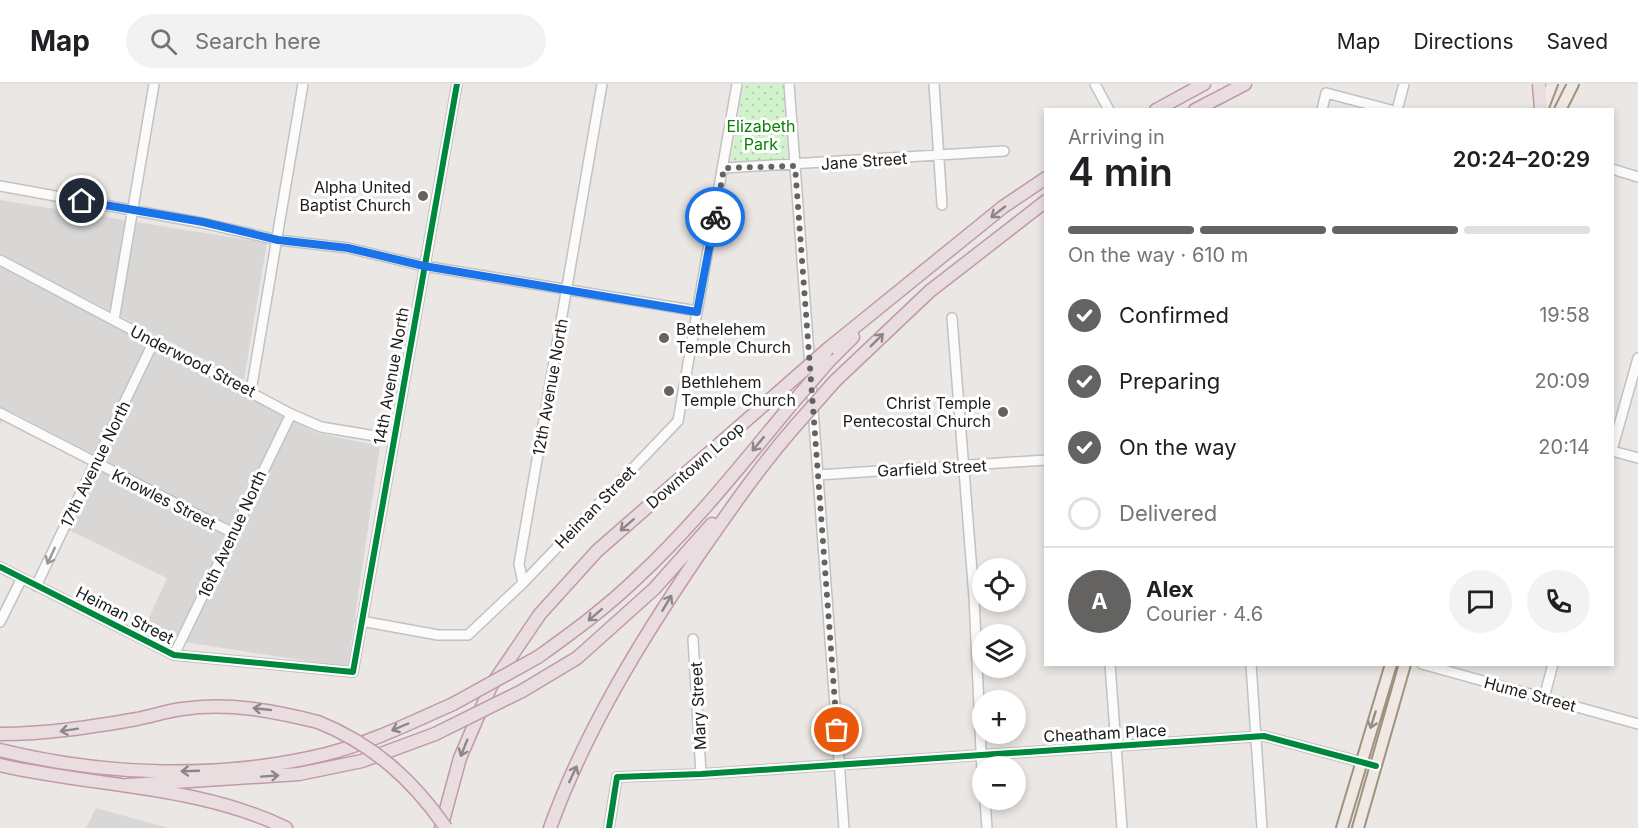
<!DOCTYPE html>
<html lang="en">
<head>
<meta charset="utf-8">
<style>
	:root { --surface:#fff; --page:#f2f2f2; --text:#202124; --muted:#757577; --line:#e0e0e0; --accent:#646362 }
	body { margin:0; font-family:Inter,sans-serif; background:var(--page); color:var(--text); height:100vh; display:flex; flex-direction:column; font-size:22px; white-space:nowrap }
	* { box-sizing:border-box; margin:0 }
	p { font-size:20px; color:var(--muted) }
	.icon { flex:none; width:33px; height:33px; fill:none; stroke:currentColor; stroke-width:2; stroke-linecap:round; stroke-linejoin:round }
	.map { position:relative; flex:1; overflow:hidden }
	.panel { position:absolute; left:1044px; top:24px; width:570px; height:558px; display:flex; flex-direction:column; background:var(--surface); border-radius:0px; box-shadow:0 3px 9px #0003 }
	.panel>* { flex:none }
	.controls { position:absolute; left:972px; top:474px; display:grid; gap:12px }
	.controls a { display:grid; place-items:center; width:54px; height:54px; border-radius:50%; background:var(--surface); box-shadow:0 3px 9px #0003; font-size:30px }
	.pin { position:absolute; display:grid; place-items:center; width:51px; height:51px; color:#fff; margin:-26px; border:3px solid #fff; border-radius:50%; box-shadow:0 2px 6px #0007 }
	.courier { position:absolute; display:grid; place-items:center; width:60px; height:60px; margin:-30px; border:4px solid #1a73e8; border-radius:50%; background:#fff; color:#222; box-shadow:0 2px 8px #0007 }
	.overview em { font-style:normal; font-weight:600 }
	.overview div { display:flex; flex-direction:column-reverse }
	.overview { display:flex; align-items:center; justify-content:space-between; height:102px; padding:0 24px }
	h1 { font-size:39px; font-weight:600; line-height:45px }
	.bar { display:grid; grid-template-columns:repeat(4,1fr); gap:9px 6px; align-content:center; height:72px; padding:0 24px }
	.bar i { height:8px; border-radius:4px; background:var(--line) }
	.bar .on { background:var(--accent) }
	.bar p { grid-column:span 4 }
	.line { display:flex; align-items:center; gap:15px; padding:0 24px; border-top:2px solid var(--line) }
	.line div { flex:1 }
	.round { display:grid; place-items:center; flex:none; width:63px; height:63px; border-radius:32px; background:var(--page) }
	ol { padding:0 24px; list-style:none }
	li { display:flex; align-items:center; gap:18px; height:66px }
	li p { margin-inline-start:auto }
	li .icon { padding:6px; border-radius:50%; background:var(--accent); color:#fff; stroke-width:4 }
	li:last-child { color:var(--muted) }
	li i { width:33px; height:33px; border:3px solid var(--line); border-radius:50% }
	header { display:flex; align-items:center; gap:36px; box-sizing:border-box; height:84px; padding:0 30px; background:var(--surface); border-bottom:2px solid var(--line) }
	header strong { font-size:28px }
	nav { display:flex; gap:33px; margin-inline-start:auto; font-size:21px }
	.search { width:420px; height:54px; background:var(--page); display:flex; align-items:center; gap:15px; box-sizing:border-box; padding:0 21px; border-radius:33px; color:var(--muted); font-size:22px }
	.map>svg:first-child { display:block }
	.residential { fill:#d9d7d6 }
	.religious { fill:#d8d7d6 }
	.park { fill:url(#park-dots) }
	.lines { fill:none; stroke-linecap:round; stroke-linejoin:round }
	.minor-casing { stroke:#c3c2c0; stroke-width:12 }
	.major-casing { stroke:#a09281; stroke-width:14 }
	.highway-casing { stroke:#c199aa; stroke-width:15 }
	.minor { stroke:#fcfbfb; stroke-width:9 }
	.major { stroke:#f0e9e3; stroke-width:10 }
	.highway { stroke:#e9dde0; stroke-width:12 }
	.highway-bridge-casing { stroke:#c199aa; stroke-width:15; stroke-linecap:butt }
	.highway-bridge { stroke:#e9dde0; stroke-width:12 }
	.cycleway-casing { stroke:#fff; stroke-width:10 }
	.cycleway { stroke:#00873e; stroke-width:6 }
	.oneway { stroke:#8d8688 }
	.oneway2 { stroke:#979797 }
	.oneway3 { stroke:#918d89 }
	.done { stroke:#646362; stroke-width:6; stroke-dasharray:0 10.8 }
	.route { stroke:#1a73e8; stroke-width:8 }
	.poi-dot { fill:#646362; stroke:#fff; stroke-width:2 }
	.labels { text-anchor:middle; stroke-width:6; stroke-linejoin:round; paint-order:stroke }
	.park-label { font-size:16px; fill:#0a8004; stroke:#fff }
	.street-label { font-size:16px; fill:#1c1c1c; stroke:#fff }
	.poi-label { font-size:16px; fill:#1c1c1c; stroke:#fff; text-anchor:end }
</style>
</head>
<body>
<header>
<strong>Map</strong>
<div class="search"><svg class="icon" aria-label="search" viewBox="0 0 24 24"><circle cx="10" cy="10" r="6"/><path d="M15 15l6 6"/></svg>Search here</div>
<nav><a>Map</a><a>Directions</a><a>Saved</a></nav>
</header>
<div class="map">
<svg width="1638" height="744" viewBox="0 0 1638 744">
	<defs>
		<pattern id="park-dots" width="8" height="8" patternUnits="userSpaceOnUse" patternTransform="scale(1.5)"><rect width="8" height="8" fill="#d1f3cc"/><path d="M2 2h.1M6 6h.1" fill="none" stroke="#b3d0af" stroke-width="1.8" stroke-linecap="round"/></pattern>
	</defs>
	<rect width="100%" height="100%" fill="#eae7e4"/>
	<path class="residential" d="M 0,116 L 267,159 L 244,296 L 0,170 Z
		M 0,183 L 317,349 L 380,362 L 348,581 L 344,583 L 141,551 L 167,494 L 67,445 L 101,374 L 8,326 L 0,341 Z"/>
	<path class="religious" d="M 96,724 L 168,744 L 86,744 Z"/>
	<path class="park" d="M 744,0 L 783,0 L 787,76 L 731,77 Z"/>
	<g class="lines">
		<g class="minor-casing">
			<path id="minor" d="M 789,0 L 844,744
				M 934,0 L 942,121
				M 1095,0 L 1109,26
				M 1322,26 L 1326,9 L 1391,26
				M 1397,26 L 1404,0
				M 724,84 L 1004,67
				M 1612,85 L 1638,93
				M 0,102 L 203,139 L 278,156 L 348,164 L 424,182 L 697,227
				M 0,176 L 291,330 L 321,343 L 394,355
				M 952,234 L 974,513 L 982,688
				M 114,236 L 154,0
				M 251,307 L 303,0
				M 0,329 L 233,449
				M 1612,366 L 1638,274
				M 1612,367 L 1638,374
				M 818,391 L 1046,376
				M 0,483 L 174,571 L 353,588 L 457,0
				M 523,499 L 519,480 L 602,0
				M 36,502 L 154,257
				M 361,537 L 438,551 L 468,551 L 523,499 L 678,337 L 737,0
				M 0,538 L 22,494
				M 693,555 L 701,690
				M 174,571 L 291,330
				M 1110,580 L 1122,744
				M 1251,580 L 1262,744
				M 1422,580 L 1638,640
				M 1544,614 L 1553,580
				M 985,716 L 987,744
				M 609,744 L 617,693 L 701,690 L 1264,652 L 1376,682"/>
		</g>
		<g class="major-casing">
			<path id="major" d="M 1542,26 L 1552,0
				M 1560,26 L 1573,0
				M 1342,744 L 1391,580
				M 1358,744 L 1405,580"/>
		</g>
		<g class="highway-casing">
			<path id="highway" d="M 1539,0 L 1541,26
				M 1156,26 L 1204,0
				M 1195,26 L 1245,0
				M 829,264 L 1003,123 L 1046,94
				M 829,277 L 853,253
				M 835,297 L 930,207 L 1046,117
				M 538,573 C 573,548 607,523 638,493 C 696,439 745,376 796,315
				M 522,607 L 577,574 L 654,505 L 712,440
				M 0,650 C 47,650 91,643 137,635 C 152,632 167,627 182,625 C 229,618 274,627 318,638
				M 0,666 C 106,692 219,696 326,670 C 370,659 412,638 453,620
				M 0,681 C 95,703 198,701 286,744
				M 128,701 L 299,690 L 362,677 L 435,650
				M 441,744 L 460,674 L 491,602 L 540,530 L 597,467 L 797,292
				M 550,744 C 585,647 641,556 698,472 C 730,426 760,382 797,340"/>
		</g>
		<use href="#minor" class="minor"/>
		<use href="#major" class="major"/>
		<use href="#highway" class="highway"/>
		<g class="highway-bridge-casing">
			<path id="highway-bridge" d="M 797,292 L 829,264
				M 796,315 L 829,277
				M 797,340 L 835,297
				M 453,620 L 538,573
				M 318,638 C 373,660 413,696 446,744
				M 435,650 L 522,607"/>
		</g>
		<use href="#highway-bridge" class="highway-bridge"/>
		<g class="cycleway-casing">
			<path id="cycleway" d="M 0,483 L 174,571 L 353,588 L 457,0
				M 609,744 L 617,693 L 701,690 L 1264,652 L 1376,682"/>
		</g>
		<use href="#cycleway" class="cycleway"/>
	</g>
	<defs><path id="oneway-shaft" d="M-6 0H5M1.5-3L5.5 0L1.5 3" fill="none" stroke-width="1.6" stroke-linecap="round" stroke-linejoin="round" transform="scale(1.5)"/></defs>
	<g class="oneway">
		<use href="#oneway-shaft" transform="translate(998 128) rotate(142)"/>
		<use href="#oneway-shaft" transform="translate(877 256) rotate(-45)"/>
		<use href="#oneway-shaft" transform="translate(758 360) rotate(130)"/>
		<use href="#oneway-shaft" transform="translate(627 441) rotate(139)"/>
		<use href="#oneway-shaft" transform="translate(667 519) rotate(-59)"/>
		<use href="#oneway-shaft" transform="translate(595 531) rotate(139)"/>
		<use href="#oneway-shaft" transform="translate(262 625) rotate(-174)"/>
		<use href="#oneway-shaft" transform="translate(400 643) rotate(157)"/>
		<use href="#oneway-shaft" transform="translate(69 646) rotate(171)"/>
		<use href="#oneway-shaft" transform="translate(464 664) rotate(112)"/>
		<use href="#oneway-shaft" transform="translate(190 687) rotate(178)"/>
		<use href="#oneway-shaft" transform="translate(573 690) rotate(-65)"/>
		<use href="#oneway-shaft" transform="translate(270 692) rotate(-4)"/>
	</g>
	<use class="oneway2" href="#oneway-shaft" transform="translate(51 472) rotate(115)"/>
	<use class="oneway3" href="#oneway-shaft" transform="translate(1373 636) rotate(107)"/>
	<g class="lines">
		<path class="done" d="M 715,133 L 724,84 L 795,82 L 837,646"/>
		<path class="route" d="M 82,117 L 203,138 L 278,156 L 348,164 L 424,182 L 697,228 L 715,133"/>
	</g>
	<g class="poi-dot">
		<circle cx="423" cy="112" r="6"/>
		<circle cx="664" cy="254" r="6"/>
		<circle cx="669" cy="307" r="6"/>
		<circle cx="1003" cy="328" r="6"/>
	</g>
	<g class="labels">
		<g class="park-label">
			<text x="761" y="48">Elizabeth<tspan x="761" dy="18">Park</tspan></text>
		</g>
		<g class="street-label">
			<text transform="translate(864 77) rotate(-4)" y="6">Jane Street</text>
			<text transform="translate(193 277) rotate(27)" y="6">Underwood Street</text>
			<text transform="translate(391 292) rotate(-80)" y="6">14th Avenue North</text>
			<text transform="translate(550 303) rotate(-80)" y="6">12th Avenue North</text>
			<text transform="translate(95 380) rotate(-64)" y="6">17th Avenue North</text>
			<text transform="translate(695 381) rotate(-41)" y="6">Downtown Loop</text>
			<text transform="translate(932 384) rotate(-3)" y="6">Garfield Street</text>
			<text transform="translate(164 415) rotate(27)" y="6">Knowles Street</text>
			<text transform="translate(595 423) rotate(-46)" y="6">Heiman Street</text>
			<text transform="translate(232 450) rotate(-65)" y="6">16th Avenue North</text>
			<text transform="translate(125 531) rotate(27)" y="6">Heiman Street</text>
			<text transform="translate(1530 610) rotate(15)" y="6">Hume Street</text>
			<text transform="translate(698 622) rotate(-93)" y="6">Mary Street</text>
			<text transform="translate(1105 649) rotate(-3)" y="6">Cheatham Place</text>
		</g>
		<g class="poi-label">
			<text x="411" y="109">Alpha United<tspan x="411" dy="18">Baptist Church</tspan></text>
			<text x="676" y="251" text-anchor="start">Bethelehem<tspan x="676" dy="18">Temple Church</tspan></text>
			<text x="681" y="304" text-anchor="start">Bethlehem<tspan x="681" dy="18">Temple Church</tspan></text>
			<text x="991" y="325">Christ Temple<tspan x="991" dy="18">Pentecostal Church</tspan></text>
		</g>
	</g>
</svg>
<div class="controls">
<a><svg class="icon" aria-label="locate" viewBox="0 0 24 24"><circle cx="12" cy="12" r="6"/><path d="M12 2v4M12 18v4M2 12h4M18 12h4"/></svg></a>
<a><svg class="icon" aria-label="layers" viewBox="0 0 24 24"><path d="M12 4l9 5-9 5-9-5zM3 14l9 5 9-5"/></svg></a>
<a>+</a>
<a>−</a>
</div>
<div class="pin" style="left:837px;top:646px;background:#ea580c"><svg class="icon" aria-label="bag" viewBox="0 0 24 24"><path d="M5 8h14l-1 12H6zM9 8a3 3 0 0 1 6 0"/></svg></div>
<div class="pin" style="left:82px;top:117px;background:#1f2937"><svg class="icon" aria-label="home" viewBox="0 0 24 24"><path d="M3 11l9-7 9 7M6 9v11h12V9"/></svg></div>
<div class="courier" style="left:715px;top:133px"><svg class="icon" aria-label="bike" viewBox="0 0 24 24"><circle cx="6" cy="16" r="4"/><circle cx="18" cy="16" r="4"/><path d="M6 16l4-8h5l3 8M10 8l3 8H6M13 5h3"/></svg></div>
<section class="panel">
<div class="overview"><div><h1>4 min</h1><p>Arriving in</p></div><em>20:24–20:29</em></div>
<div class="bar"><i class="on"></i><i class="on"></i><i class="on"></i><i></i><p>On the way · 610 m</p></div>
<ol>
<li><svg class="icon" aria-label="check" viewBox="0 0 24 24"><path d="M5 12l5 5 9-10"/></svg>Confirmed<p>19:58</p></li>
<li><svg class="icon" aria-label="check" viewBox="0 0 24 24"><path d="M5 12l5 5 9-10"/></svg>Preparing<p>20:09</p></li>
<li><svg class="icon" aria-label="check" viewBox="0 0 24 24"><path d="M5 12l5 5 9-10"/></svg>On the way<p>20:14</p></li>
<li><i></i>Delivered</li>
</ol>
<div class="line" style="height:108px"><b class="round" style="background:var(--accent);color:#fff">A</b><div><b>Alex</b><p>Courier · 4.6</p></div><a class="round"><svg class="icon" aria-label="chat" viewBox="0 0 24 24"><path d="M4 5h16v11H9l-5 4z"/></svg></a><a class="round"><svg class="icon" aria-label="phone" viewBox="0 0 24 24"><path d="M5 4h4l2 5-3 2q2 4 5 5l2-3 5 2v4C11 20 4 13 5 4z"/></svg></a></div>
</section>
</div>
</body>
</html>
